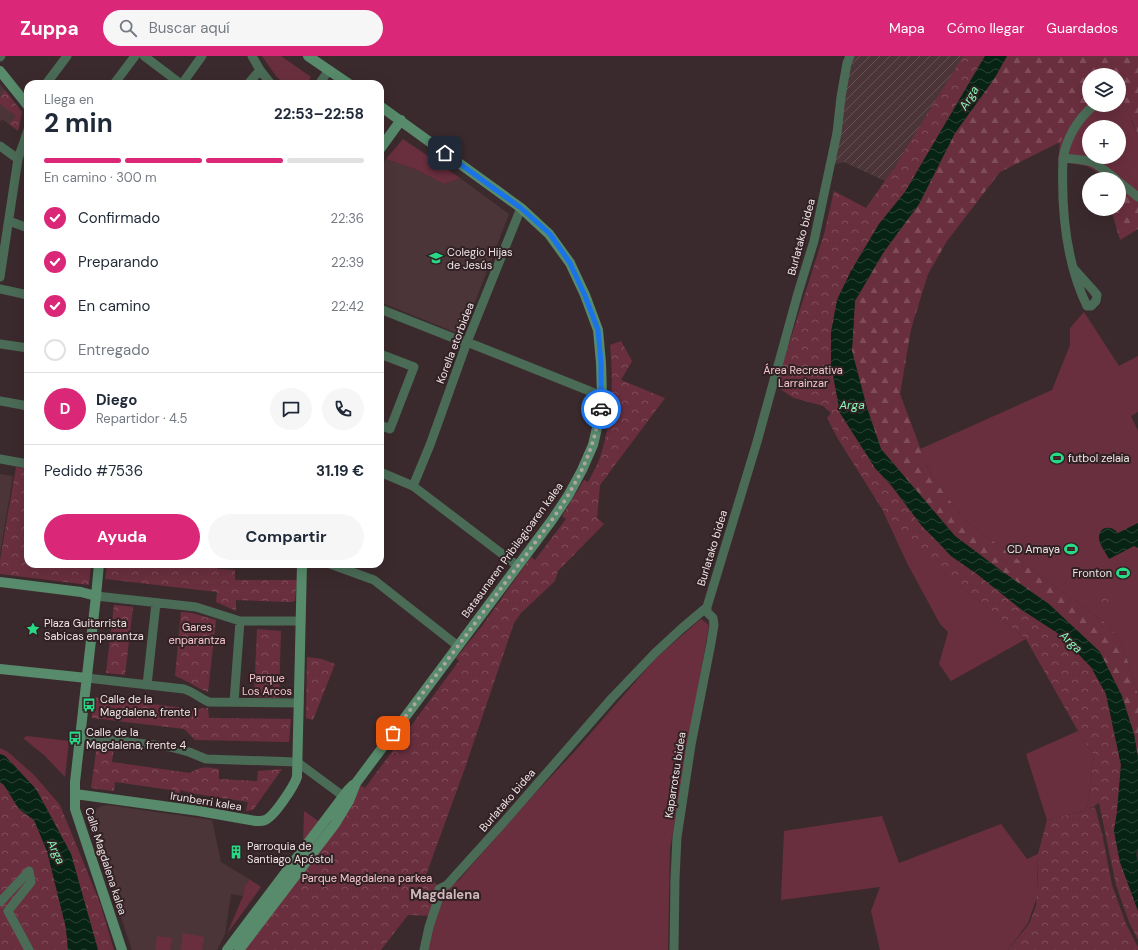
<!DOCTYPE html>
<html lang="es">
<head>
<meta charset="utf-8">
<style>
	:root { --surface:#fff; --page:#f6f6f7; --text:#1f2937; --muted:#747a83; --line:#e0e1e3; --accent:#db2777 }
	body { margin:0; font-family:"DM Sans",sans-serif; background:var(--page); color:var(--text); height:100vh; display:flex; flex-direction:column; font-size:15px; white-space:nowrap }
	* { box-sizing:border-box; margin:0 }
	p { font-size:13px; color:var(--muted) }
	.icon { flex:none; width:22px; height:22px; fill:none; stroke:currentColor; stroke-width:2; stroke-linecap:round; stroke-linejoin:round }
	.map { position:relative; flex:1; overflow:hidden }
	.panel { position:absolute; left:24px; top:24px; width:360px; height:488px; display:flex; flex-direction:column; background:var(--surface); border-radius:12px; box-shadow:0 4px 16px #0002 }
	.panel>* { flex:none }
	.tools { position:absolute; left:1082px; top:12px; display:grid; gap:8px }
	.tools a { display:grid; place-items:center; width:44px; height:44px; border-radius:50%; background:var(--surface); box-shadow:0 4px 16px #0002; font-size:20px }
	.pin { position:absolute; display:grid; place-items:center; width:34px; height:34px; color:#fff; margin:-17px; border-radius:8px; box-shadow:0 2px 6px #0006 }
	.courier { position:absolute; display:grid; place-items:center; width:40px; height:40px; margin:-20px; border:3px solid #1a73e8; border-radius:50%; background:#fff; color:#222; box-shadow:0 1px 5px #0007 }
	.head em { font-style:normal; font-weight:700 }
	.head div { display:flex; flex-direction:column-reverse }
	.head { display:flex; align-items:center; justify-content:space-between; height:68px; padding:0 20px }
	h1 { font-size:26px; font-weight:700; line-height:30px }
	.bar { display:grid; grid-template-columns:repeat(4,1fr); gap:6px 4px; align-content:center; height:48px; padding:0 20px }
	.bar i { height:5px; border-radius:3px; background:var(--line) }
	.bar .selected { background:var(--accent) }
	.bar p { grid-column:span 4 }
	.line { display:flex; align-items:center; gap:10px; padding:0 20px; border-top:1px solid var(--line) }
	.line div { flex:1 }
	.round { display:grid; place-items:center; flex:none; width:42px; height:42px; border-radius:21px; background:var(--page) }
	ol { padding:0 20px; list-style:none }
	li { display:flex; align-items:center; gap:12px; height:44px }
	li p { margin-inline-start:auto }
	li .icon { padding:4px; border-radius:50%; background:var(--accent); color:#fff; stroke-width:4 }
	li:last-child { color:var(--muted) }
	li i { width:22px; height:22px; border:2px solid var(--line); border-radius:50% }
	.primary-button { display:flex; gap:8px; margin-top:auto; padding:8px 20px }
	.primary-button a { flex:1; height:46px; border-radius:24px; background:var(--accent); color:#fff; font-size:16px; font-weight:700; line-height:46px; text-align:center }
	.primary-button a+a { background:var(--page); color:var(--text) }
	header { display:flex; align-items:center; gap:24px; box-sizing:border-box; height:56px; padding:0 20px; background:var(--accent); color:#fff }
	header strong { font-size:19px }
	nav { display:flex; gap:22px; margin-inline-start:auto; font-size:14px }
	.search { width:280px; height:36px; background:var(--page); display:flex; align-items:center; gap:10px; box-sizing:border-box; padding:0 14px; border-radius:22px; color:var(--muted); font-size:15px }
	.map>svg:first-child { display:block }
	.built { fill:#4c3539 }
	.industrial { fill:url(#industrial-furrows) }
	.green { fill:#6a2f3e; fill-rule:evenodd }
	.forest { fill:url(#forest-firs) }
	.park { fill:url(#park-crowns) }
	.water { fill:url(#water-waves) }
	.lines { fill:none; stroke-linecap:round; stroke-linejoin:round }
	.street { stroke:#4a6b56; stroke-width:9 }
	.secondary { stroke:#578b6b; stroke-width:10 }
	.done { stroke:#b1a4a6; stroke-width:4; stroke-dasharray:0 7.2 }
	.route { stroke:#1a73e8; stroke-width:5 }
	.labels { text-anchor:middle; stroke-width:4; stroke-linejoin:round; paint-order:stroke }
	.street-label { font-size:11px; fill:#f0e5e7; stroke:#312124 }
	.poi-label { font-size:11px; fill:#f0e5e7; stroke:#312124; text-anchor:start }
	.park-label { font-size:11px; fill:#f7c6cf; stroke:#312124 }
	.water-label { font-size:12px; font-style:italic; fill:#88f9b6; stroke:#312124 }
	.quarter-label { font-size:13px; font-weight:bold; fill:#cfb9bd; stroke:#312124 }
</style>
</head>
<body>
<header>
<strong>Zuppa</strong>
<div class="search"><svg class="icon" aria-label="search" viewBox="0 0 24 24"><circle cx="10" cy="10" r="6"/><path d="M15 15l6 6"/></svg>Buscar aquí</div>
<nav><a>Mapa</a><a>Cómo llegar</a><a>Guardados</a></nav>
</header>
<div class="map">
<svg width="1138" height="894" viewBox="0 0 1138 894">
	<defs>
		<pattern id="industrial-furrows" width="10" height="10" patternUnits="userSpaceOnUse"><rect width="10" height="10" fill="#4c3539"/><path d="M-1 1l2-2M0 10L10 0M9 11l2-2" fill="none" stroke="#665256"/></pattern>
		<pattern id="forest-firs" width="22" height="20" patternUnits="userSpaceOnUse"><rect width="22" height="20" fill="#6a2f3e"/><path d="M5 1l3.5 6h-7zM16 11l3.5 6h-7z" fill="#804d5a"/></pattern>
		<pattern id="park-crowns" width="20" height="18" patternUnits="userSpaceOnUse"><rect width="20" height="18" fill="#6a2f3e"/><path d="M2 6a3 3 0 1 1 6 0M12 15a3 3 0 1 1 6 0" fill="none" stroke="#804d5a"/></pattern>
		<pattern id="water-waves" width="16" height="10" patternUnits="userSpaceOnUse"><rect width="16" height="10" fill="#072314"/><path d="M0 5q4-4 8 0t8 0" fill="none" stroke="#2b4336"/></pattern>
	</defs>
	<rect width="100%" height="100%" fill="#3b2a2d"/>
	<path class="built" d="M 0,28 L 22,56 L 18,75 L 2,63 L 0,66 Z
		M 386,103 L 417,114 L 444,128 L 460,122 L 509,158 L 463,277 L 459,278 L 380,246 L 380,112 Z
		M 0,418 L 13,420 L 0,498 Z
		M 107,749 L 212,764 L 221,806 L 249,823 L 247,828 L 245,828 L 243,840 L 231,838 L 225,878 L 217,894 L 132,894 L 95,783 L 92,766 L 91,758 L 99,751 Z"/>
	<path class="industrial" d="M 846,0 L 969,0 L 885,125 L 844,106 L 827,110 L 844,6 Z"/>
	<path class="green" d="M 262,0 L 281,0 L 311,21 L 307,28 L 284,28 L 276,20 Z
		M 1119,27 L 1132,67 L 1138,77 L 1138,136 L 1105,114 L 1101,118 L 1086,110 L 1058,105 L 1060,86 L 1079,56 L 1089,49 L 1119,49 ZM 1089,71 L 1119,71 L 1119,101 L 1089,101 Z
		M 403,83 L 460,122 L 444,128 L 417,114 L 386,103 Z
		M 1084,256 L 1119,310 L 1138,300 L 1138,356 L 1131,360 L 1138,375 L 1138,639 L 1122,587 L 1108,569 L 964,464 L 933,421 L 918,394 L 1052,334 L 1070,289 L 1070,272 Z
		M 882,453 L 950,522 L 1026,583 L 951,625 L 939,608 L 948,576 L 940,568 L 907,507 Z
		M 701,563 L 709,569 L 670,793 L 668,894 L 425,894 L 439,833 L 458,825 L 528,745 L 577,693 L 656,602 Z
		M 1078,675 L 1094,699 L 1087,754 L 1047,764 L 1026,698 Z
		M 27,680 L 69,685 L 65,721 L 45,700 L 23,682 Z
		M 304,755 L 320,766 L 303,788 Z
		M 882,760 L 899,807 L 1001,768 L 1027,803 L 1038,798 L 1037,841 L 1028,867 L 1008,894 L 880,894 L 871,855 L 880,831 L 781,844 L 784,775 Z
		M 249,823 L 261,831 L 227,878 L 243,840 L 245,828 L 247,828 Z
		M 183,877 L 204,881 L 202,894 L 181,894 Z
		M 157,880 L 172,882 L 170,894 L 155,894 Z"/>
	<path class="forest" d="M 1007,0 L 1138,0 L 1138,77 C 1130,64 1119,33 1119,19 L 1089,19 L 1089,49 L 1079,56 L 1060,86 L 1000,116 L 947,185 L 928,218 L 911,273 L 900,338 L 921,394 L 925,407 L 933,421 L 964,464 L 1108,569 L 1122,587 L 1138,639 L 1138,702 L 1134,678 L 1100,596 L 1079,576 L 1020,528 L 1003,516 L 955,480 L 881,393 L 867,352 L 852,295 L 855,245 L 883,197 L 919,148 L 955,77 L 994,23 Z
		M 1119,126 L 1138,141 L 1138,173 L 1120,184 L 1111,153 L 1119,153 Z"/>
	<path class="park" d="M 963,0 L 985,0 L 905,136 L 879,168 L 851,215 L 837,244 L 875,412 L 891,429 L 922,470 L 935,483 L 951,500 L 977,518 L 1022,554 L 1059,578 L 1091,611 L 1106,638 L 1121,709 L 1117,756 L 1114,775 L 1120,806 L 1138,855 L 1138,884 L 1129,866 L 1116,829 L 1099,747 L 1089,753 L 1095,751 L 1102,777 L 1112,829 L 1126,868 L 1138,891 L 1138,894 L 1008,894 L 1029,868 L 1036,850 L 1038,821 L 1038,798 L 1047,764 L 1087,754 L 1094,699 L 1078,675 L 1026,583 L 950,522 L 907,481 L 882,453 L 838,383 L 827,362 L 831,357 L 823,350 L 794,342 L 780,333 L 776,329 L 824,178 L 834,135 L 866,152 L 894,112 Z
		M 5,34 L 22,56 L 18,75 L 9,68 L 16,60 L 0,48 L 0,42 Z
		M 621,285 L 632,305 L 621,324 L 665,342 L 600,429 L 597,462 L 604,468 L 558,515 L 555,525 L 521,557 L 514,567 L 465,712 L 426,819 L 438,830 L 431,860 L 408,859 L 381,894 L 243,894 L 360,729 L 365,732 L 459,605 L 456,602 L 482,570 L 531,501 L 535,504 L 566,463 L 562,460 L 584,424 L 588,426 C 592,419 596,411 599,404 C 612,367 614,328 610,289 Z
		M 16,411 L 28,413 L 28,508 L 91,508 L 89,529 L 0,518 L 0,504 Z
		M 107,508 L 170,508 L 205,512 L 206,508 L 216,508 L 218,513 L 235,514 L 235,524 L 297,524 L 295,545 L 291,546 L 236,544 L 236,555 L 216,546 L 217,536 L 105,523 Z
		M 1108,536 L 1113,551 L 1100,556 L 1095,540 Z
		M 114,549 L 133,551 L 125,619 L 106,617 Z
		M 181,556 L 192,557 L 216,564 L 208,636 C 196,632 187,624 175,620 Z
		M 257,573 L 281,575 L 279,642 L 254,641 Z
		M 307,601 L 322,603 L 335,608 L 313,664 L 306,662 Z
		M 94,641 L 193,653 L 208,652 L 209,662 L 291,663 L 289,686 L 195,684 L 184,673 L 92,662 Z
		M 97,689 L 114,691 L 112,706 L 190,717 C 202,710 205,711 219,713 L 219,723 L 257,725 L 258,715 L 282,713 L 253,754 L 246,755 L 248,746 L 190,737 L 181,734 L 176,744 L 170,743 L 171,734 L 115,726 L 114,735 L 91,732 Z
		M 0,692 L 8,696 L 34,719 L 60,749 L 100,847 L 114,894 L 98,894 L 71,798 L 36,733 L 5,700 L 0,698 Z
		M 0,726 L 4,729 L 19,753 L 34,764 L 47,795 L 66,872 L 68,894 L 0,894 Z"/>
	<path class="water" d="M 985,0 L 1007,0 L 994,23 L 955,77 L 919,148 L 883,197 L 855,245 L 852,295 L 867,352 L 881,393 L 955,480 L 1003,516 L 1049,548 L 1100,596 L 1122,640 L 1134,678 L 1138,702 L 1138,791 L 1136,799 L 1138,806 L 1138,855 L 1120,806 L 1114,775 L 1117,756 L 1121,709 L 1106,638 L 1091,611 L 1059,578 L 1022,554 L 977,518 L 951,500 L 935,483 L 922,470 L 891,429 L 875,412 L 840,357 L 831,309 L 831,276 L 837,244 L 851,215 L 879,168 L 905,136 Z
		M 1138,467 L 1138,492 L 1134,490 L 1109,503 C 1106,497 1099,488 1099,482 C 1099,470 1111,469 1118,477 Z
		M 0,698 L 5,700 L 36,733 L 71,798 L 98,894 L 68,894 L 66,872 L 47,795 L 34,764 L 19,753 L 4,729 L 0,726 Z"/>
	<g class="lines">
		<path class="street" d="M 144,0 L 181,28
			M 252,0 L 260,14 L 271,28
			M 0,1 L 1,0
			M 46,28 L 67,0
			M 114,28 L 135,0
			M 182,28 L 202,0
			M 248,28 L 260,14
			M 319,28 L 329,14
			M 1119,34 L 1121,33
			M 0,90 L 18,103
			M 1063,102 C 1067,81 1078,63 1094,49
			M 1119,126 L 1138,141
			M 9,165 L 28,172
			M 1074,213 L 1092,233 L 1097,239 L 1096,245 L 1091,250 L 1087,250 C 1065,205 1061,152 1063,102 C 1072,103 1083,103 1092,106 C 1100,110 1108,117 1116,123
			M 0,221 L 18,103 L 28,74
			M 0,233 L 28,239
			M 380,253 L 461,285 L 467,286 L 602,340
			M 0,288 L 28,292
			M 380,298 L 414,311 L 390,373 L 380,369
			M 0,345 L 28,350
			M 0,403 L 28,408
			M 380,416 L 413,430 L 518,510
			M 413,430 L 430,389 L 467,286 L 521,152
			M 330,508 L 374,524 L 458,590
			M 96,540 L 196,551 L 240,565 L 301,565
			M 87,622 L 184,633 C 194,636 199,642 209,646 L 299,647
			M 147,629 L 156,547
			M 234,646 L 240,565
			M 80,680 L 170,691 L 189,696 L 206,703 L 297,706 L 343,740
			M 29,815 L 31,826 L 8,855 L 29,894
			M 0,846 L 29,815
			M 424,894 L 429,871 L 439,841 L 439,833 L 447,829 L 503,767 L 612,642 L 655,597 L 681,573 L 707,551 L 757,386 L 798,237 L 814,185 L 837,77 L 841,41 L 847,7 L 850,0
			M 674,894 L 675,823 L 677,781 L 691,689 L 711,587 L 714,569 L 713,562 L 707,556 L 707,551"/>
		<path class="secondary" d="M 308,0 L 349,28
			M 0,15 L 28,50
			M 380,93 L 401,64
			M 99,508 L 96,540 L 75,726 L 75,753 L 122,894
			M 0,526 L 81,536 L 96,540
			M 0,613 L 87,622
			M 75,738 L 199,755 L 256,765 C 258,765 263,765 265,764 C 274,761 294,730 297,721 L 302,508
			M 227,894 L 348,734 L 353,729
			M 239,894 L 335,768 L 349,745 L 356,727 L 552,464 L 568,440 L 582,414 L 593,389 L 600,359 L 602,340 L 601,307 L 598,274 L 585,239 L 570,207 L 549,178 L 521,152 L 380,50"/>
	</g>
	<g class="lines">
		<path class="done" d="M 393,677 L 552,464 C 571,436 588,408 596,374 C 598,367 600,360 601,353"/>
		<path class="route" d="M 445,97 L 521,152 L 550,178 L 570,207 L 585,240 L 598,274 L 601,307 L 601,353"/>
	</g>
	<defs>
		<g id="school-bare" transform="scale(1.08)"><path d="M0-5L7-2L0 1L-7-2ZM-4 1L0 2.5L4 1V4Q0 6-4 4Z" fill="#27d885" stroke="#312124" stroke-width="2.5" paint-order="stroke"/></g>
		<g id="stadium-bare" transform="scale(1.08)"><path d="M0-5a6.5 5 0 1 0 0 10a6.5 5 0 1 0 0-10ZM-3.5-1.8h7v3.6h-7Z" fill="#27d885" stroke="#312124" stroke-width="2.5" paint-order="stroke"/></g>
		<g id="sight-bare" transform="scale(1.08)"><path d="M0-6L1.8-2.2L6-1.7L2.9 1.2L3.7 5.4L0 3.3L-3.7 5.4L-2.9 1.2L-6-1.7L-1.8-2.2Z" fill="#27d885" stroke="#312124" stroke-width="2.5" paint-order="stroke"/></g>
		<g id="bus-bare" transform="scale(1.08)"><path d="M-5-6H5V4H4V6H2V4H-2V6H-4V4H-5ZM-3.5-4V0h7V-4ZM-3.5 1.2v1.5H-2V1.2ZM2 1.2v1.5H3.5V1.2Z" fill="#27d885" stroke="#312124" stroke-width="2.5" paint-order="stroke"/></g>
		<g id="building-bare" transform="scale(1.08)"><path d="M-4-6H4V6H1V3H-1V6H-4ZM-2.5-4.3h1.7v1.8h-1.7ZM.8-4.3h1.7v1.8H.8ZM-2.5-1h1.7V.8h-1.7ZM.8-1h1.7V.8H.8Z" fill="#27d885" stroke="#312124" stroke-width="2.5" paint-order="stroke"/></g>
	</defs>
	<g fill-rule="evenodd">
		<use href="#school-bare" x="436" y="202"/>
		<use href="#stadium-bare" x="1057" y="402"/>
		<use href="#stadium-bare" x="1071" y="493"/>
		<use href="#stadium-bare" x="1123" y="517"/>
		<use href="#sight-bare" x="33" y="573"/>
		<use href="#bus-bare" x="89" y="649"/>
		<use href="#bus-bare" x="75" y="682"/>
		<use href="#building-bare" x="236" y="796"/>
	</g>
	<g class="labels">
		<g class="street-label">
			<text transform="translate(801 181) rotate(-75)" y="4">Burlatako bidea</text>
			<text transform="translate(455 287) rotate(-69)" y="4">Korella etorbidea</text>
			<text transform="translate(712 492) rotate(-73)" y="4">Burlatako bidea</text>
			<text transform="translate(512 494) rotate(-54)" y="4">Batasunaren Pribilegioaren kalea</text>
			<text transform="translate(675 719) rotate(-81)" y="4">Kaparrotsu bidea</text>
			<text transform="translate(507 744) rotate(-49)" y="4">Burlatako bidea</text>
			<text transform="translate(206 745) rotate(9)" y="4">Irunberri kalea</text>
			<text transform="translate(106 805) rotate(72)" y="4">Calle Magdalena kalea</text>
		</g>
		<g class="poi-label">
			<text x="447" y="200">Colegio Hijas<tspan x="447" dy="13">de Jesús</tspan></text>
			<text x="1068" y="406">futbol zelaia</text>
			<text x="1060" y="497" text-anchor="end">CD Amaya</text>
			<text x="1112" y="521" text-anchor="end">Fronton</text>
			<text x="44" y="571">Plaza Guitarrista<tspan x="44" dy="13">Sabicas enparantza</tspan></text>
			<text x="100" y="647">Calle de la<tspan x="100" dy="13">Magdalena, frente 1</tspan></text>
			<text x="86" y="680">Calle de la<tspan x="86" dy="13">Magdalena, frente 4</tspan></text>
			<text x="247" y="794">Parroquia de<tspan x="247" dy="13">Santiago Apóstol</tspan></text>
		</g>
		<g class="park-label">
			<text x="803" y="318">Área Recreativa<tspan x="803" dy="13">Larrainzar</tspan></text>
			<text x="197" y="575">Gares<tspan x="197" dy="13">enparantza</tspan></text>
			<text x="267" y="626">Parque<tspan x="267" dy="13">Los Arcos</tspan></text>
			<text x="367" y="826">Parque Magdalena parkea</text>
		</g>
		<g class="water-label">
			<text transform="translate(969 42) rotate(-59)" y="4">Arga</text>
			<text x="852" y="353">Arga</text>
			<text transform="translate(1071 586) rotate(43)" y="4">Arga</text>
			<text transform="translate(56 796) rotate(65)" y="4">Arga</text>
		</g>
		<g class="quarter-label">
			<text x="445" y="843">Magdalena</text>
		</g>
	</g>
</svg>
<div class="tools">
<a><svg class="icon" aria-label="layers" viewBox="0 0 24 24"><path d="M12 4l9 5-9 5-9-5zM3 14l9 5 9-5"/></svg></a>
<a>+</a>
<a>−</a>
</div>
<div class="pin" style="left:393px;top:677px;background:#ea580c"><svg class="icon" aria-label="bag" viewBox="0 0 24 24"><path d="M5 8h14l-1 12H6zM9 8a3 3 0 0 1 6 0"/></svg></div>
<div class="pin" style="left:445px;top:97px;background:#1f2937"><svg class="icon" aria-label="home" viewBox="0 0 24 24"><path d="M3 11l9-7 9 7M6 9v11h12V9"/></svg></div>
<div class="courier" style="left:601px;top:353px"><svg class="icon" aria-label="car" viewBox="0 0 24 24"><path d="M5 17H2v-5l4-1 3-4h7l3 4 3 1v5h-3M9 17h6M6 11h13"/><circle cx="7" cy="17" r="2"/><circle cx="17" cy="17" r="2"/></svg></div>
<section class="panel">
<div class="head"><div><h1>2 min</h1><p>Llega en</p></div><em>22:53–22:58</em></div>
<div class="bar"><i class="selected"></i><i class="selected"></i><i class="selected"></i><i></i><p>En camino · 300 m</p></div>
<ol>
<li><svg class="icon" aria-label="check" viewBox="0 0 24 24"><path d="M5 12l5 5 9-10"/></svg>Confirmado<p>22:36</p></li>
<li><svg class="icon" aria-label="check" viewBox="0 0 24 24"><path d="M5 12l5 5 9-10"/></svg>Preparando<p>22:39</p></li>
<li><svg class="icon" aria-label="check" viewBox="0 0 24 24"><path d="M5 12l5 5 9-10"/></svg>En camino<p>22:42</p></li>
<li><i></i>Entregado</li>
</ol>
<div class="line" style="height:72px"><b class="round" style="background:var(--accent);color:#fff">D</b><div><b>Diego</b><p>Repartidor · 4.5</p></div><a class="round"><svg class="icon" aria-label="chat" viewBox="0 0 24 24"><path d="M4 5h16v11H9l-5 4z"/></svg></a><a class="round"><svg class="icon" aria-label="phone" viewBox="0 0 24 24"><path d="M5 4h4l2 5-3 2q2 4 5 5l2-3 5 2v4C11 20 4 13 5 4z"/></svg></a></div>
<div class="line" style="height:52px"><div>Pedido #7536</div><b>31.19 €</b></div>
<div class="primary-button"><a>Ayuda</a><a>Compartir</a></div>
</section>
</div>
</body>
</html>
